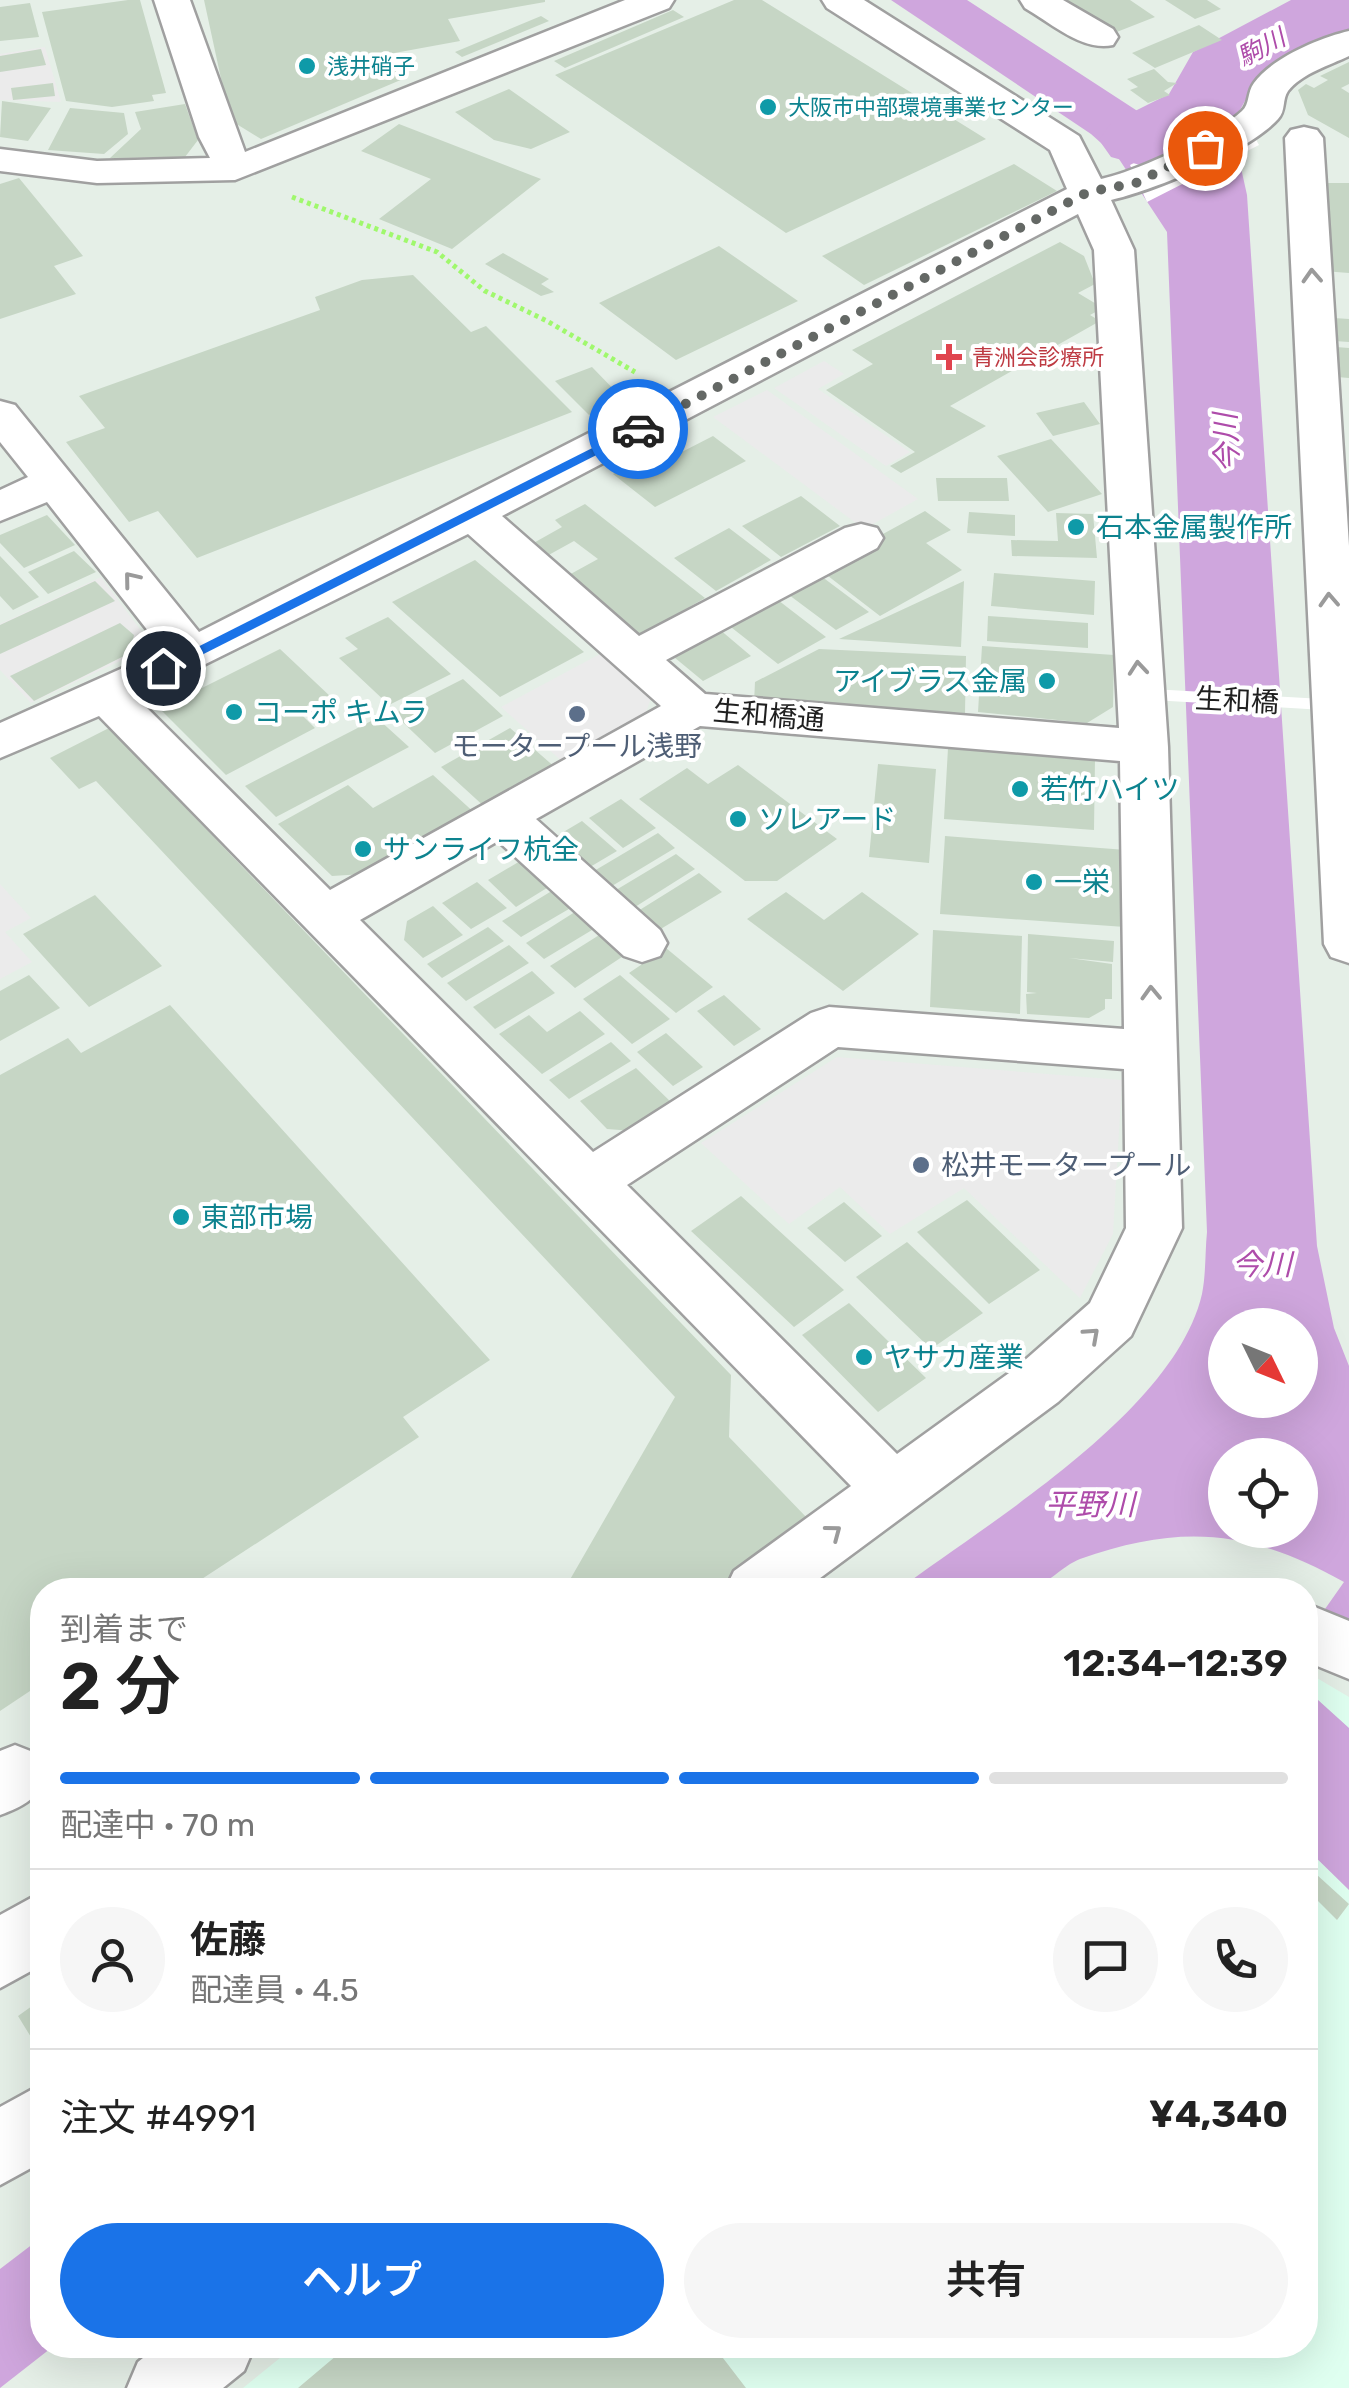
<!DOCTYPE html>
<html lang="ja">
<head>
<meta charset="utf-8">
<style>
	:root { --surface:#fff; --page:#f6f6f6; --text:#222; --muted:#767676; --line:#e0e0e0; --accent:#1a73e8 }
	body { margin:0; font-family:Rubik,"Noto Sans JP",sans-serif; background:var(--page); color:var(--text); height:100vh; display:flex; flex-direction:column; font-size:38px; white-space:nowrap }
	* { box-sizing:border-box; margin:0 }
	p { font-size:32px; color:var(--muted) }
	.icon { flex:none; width:55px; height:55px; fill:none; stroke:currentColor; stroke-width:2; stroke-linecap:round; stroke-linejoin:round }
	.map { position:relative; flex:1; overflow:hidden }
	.side { position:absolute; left:30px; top:1578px; width:1288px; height:780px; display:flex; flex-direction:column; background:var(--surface); border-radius:40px; box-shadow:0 10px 40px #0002 }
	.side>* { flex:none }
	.needle { width:65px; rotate:133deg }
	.controls { position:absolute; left:1208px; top:1308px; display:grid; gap:20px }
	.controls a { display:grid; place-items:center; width:110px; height:110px; border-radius:50%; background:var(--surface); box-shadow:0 10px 40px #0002; font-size:50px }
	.pin { position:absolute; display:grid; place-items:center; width:85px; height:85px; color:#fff; margin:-42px; border:5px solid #fff; border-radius:50%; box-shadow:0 2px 10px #0007 }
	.courier { position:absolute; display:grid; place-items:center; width:100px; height:100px; margin:-50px; border:8px solid #1a73e8; border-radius:50%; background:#fff; color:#222; box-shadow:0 2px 12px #0007 }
	.summary em { font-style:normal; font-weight:600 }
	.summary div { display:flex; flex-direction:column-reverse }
	.summary { display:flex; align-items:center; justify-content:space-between; height:170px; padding:0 30px }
	h1 { font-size:65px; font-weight:600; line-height:75px }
	.bar { display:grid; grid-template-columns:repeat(4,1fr); gap:15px 10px; align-content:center; height:120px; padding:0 30px }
	.bar i { height:12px; border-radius:8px; background:var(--line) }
	.bar .on { background:var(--accent) }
	.bar p { grid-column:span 4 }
	.line { display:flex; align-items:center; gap:25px; padding:0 30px; border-top:2px solid var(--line) }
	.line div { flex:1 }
	.round { display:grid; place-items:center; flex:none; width:105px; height:105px; border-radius:52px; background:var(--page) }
	.button { display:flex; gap:20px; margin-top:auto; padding:20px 30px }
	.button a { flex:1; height:115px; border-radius:60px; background:var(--accent); color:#fff; font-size:40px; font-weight:600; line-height:115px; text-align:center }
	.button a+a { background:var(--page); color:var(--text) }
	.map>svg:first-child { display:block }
	.education { fill:#dffff0 }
	.parking { fill:#ebebeb }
	.water { fill:#cfa6dd; fill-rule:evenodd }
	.pier { fill:#fff }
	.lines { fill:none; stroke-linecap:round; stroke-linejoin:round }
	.river { fill:#cfa6dd; fill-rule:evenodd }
	.building { fill:#c6d6c5 }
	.minor-casing { stroke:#a0a0a0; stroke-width:5 }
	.path-far1 { stroke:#a0f86d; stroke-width:5; stroke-dasharray:4 4; stroke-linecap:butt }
	.path { stroke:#a0f86d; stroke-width:6; stroke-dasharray:5 5; stroke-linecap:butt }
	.minor { fill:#fff; fill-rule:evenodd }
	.oneway { stroke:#9a9a9a }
	.route { fill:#1a73e8 }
	.done { stroke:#646865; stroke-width:10; stroke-dasharray:0 18 }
	.culture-dot { fill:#0f9aa8; stroke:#fff; stroke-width:4 }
	.health-dot { fill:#e0444e; stroke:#fff; stroke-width:4 }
	.service-dot { fill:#5c6f8a; stroke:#fff; stroke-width:4 }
	.labels { text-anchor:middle; stroke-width:8; stroke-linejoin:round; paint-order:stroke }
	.far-culture-label { font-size:22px; fill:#0d838f; stroke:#fff; text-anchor:start }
	.far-health-label { font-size:22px; fill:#be3a42; stroke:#fff; text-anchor:start }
	.far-water-label { font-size:25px; font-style:italic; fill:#ae4caa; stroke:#fff }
	.culture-label { font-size:28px; fill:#0d838f; stroke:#fff; text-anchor:start }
	.street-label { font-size:28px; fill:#1f1f1f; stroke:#fff }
	.service-label { font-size:28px; fill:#4e5e75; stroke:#fff }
	.water-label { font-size:30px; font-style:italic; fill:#ae4caa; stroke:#fff }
</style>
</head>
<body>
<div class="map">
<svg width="1349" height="2388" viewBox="0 0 1349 2388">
	<rect width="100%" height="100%" fill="#e5efe7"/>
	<path class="education" d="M 1305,1671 L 1349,1697 L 1349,2388 L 243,2388 L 296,2345 L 1305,2345 Z"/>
	<path class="parking" d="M 45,47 L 61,102 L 0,100 L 0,54 Z
		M 824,361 L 844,374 L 818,389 L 910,452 L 886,466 L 774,388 Z
		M 767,390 L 918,499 L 864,529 L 713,417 Z
		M 101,577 L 142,632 L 135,654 L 31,703 L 0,670 L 0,624 Z
		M 600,654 L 651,698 L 643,721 L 565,764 L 501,707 Z
		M 0,884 L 31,918 L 5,932 L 32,962 L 0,979 Z
		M 837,1057 L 1122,1080 L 1113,1234 L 1080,1298 L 964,1188 L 890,1234 L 840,1187 L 789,1224 L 701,1143 Z"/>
	<path class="water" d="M 891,0 L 967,0 L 1139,112 L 1173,113 L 1196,99 L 1216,100 L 1237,150 L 1247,195 L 1317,1246 L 1334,1328 L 1349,1366 L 1349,1620 L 1325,1609 L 1344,1582 C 1251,1530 1182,1523 1080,1559 C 1062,1566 1046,1586 1028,1590 C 1000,1596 931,1590 898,1590 C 992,1520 1175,1411 1202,1294 C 1206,1274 1205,1252 1207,1232 L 1167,232 L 1119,159 L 1091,134 ZM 1225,1325 L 1300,1325 L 1300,1400 L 1225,1400 ZM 1225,1455 L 1300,1455 L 1300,1530 L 1225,1530 Z
		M 1307,1690 L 1349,1728 L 1349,1890 L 1305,1847 Z
		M 42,2237 L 42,2345 L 55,2345 L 0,2388 L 0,2269 Z"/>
	<path class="pier" d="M 1239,109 L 1259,145 L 1147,202 L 1130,165 Z
		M 1152,689 L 1323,699 L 1324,710 L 1152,700 Z"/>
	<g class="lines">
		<path class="river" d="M 1291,0 L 1349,0 L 1349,31 L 1255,83 L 1231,126 L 1169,157 L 1140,165 L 1111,157 L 1099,140 L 1111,123 L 1169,94 L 1193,52 Z"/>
	</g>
	<path class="building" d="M 128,0 L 140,0 L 166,93 L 152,95 L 154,101 L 112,107 L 66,101 L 42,12 Z
		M 204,0 L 545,0 L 545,2 L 448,19 L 460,41 L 389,54 L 403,79 L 261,139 L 230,120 Z
		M 734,0 L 762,0 L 986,139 L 786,233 L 555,75 Z
		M 1058,0 L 1130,0 L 1155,17 L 1109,35 Z
		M 1165,0 L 1207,0 L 1221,9 L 1195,19 Z
		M 30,3 L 39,37 L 0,41 L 0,7 Z
		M 673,10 L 684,17 L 565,68 L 554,61 Z
		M 541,16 L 549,21 L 462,57 L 455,52 Z
		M 1199,25 L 1222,40 L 1155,68 L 1132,53 Z
		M 41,49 L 46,65 L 0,72 L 0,56 Z
		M 1349,62 L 1349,84 L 1341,88 L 1349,93 L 1349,138 L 1308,115 L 1298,90 L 1306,84 L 1314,88 L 1328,80 L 1320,76 Z
		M 1154,69 L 1168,82 L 1177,83 L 1164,91 L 1170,95 L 1148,103 L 1130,90 L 1138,87 L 1127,79 Z
		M 53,83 L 55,96 L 13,100 L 11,88 Z
		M 509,89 L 570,132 L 531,149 L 494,140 L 455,112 Z
		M 2,101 L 51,108 L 28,141 L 0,137 Z
		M 185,104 L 198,140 L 185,157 L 110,158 L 141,129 L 135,112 Z
		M 70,108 L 124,113 L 128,134 L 104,154 L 48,150 Z
		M 399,124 L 541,179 L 452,249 L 379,219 L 431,179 L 361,151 Z
		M 1014,164 L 1057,191 L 864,285 L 822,256 Z
		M 19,178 L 83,256 L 54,266 L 76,294 L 0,319 L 0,184 Z
		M 1318,183 L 1349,183 L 1349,273 L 1323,271 Z
		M 1060,242 L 1084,256 L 1095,284 L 1078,293 L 1103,308 L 1090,315 L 1100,321 L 950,406 L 986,426 L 901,473 L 890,466 L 915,452 L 826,390 L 873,364 L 852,350 Z
		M 719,246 L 798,301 L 676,360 L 599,303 Z
		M 503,253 L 549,279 L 541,284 L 554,292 L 541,296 L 485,264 Z
		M 413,275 L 471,332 L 486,326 L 572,412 L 197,558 L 158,511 L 129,522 L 66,442 L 105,428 L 79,396 L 320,310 L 315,297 L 362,280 Z
		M 1319,317 L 1349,319 L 1349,342 L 1320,340 Z
		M 1336,347 L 1349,348 L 1349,378 L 1337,377 Z
		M 592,367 L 625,401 L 589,415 L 555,381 Z
		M 1084,402 L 1100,424 L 1053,436 L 1036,413 Z
		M 713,436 L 746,461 L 655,507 L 613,474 L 659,450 L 670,458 Z
		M 1051,439 L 1102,494 L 1048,512 L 997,456 Z
		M 936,478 L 1007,478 L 1009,501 L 938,501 Z
		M 801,496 L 840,526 L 781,557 L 742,526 Z
		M 585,504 L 705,598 L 640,635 L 567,576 L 598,559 L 574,541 L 545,557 L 530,545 L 562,527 L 555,520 Z
		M 925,511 L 951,530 L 926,543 L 962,570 L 880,616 L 819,569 Z
		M 969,512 L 1015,515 L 1015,536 L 967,533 Z
		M 1056,513 L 1093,514 L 1097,558 L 1012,556 L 1011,540 L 1058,541 Z
		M 47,515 L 75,545 L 24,568 L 0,543 L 0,535 Z
		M 729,528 L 771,560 L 716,591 L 674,558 Z
		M 74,551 L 96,572 L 48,594 L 28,572 Z
		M 0,556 L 39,597 L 13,610 L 0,596 Z
		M 475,560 L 584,652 L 500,697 L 392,602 Z
		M 813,570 L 869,612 L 836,630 L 781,589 Z
		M 994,573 L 1095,581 L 1094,615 L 991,606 Z
		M 95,581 L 115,601 L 0,654 L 0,625 Z
		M 964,581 L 961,647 L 839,639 Z
		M 774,597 L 826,637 L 778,664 L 727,624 Z
		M 988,616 L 1088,623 L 1088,648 L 987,641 Z
		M 388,617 L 451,674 L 389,705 L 339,658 L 358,649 L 345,638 Z
		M 120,623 L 134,635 L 130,653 L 34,701 L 10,676 Z
		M 712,623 L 751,656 L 703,681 L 663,648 Z
		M 982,646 L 1114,655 L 1113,707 L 1087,723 L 978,712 Z
		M 280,649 L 332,698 L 301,714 L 315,728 L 226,775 L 160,709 Z
		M 819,649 L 966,656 L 965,713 L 754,703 L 755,682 Z
		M 463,679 L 503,716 L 435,753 L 394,714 Z
		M 377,718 L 409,747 L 276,817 L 245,786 Z
		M 109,728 L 731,1375 L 729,1437 L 808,1519 L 713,1590 L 564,1590 L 675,1397 L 96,781 L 79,789 L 50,758 Z
		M 510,728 L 557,769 L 487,809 L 441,767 Z
		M 948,748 L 1095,759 L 1094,830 L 944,819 Z
		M 878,764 L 936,769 L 929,863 L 869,857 Z
		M 738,765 L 837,839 L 777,881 L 745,881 L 639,799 L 687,768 L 708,784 Z
		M 433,775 L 478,816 L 379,873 L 332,876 L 278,824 L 348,785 L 373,808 Z
		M 621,799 L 656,828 L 623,848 L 589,818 Z
		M 582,821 L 617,851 L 590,867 L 555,837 Z
		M 658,833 L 675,848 L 612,886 L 594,871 Z
		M 945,836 L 1126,850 L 1125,927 L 940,914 Z
		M 676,854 L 695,869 L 635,907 L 616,890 Z
		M 527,857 L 555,883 L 516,907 L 488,880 Z
		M 699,873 L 722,892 L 659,930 L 638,911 Z
		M 477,882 L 507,908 L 471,929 L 442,903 Z
		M 555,889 L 574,906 L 521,937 L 502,921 Z
		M 786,892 L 824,920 L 862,892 L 919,934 L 843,991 L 747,919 Z
		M 95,895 L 162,966 L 89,1007 L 23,934 Z
		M 433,906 L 463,935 L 423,958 L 404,940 L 407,921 Z
		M 578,910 L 597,927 L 544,959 L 526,943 Z
		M 488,927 L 504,941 L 442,978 L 427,964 Z
		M 933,930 L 1022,936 L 1020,1014 L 930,1007 Z
		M 604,932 L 628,953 L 575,988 L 550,966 Z
		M 1028,934 L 1114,941 L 1113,962 L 1069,958 L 1112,964 L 1112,999 L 1105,999 L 1105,1009 L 1089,1018 L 1027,1014 L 1026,994 L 1037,993 L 1027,992 Z
		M 509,945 L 529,963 L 466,1001 L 447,983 Z
		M 666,948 L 713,987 L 676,1013 L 629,973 Z
		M 532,971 L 555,993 L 495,1029 L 473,1007 Z
		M 29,975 L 60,1008 L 0,1041 L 0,991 Z
		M 620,975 L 670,1019 L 632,1044 L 583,999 Z
		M 724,995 L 761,1029 L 734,1046 L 697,1011 Z
		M 170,1005 L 490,1360 L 403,1417 L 419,1437 L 185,1590 L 42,1590 L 42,1683 L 0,1711 L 0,1075 L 68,1038 L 81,1053 Z
		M 580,1011 L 605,1034 L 542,1074 L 499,1034 L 529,1015 L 547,1032 Z
		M 666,1033 L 703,1067 L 673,1086 L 637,1052 Z
		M 611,1042 L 631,1061 L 569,1099 L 549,1080 Z
		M 636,1068 L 675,1106 L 633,1131 L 607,1129 L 580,1101 Z
		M 741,1196 L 844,1290 L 794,1327 L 691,1231 Z
		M 967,1200 L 1040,1270 L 989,1304 L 917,1232 Z
		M 844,1202 L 882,1236 L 845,1262 L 807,1228 Z
		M 907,1242 L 983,1313 L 931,1349 L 856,1277 Z
		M 849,1303 L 926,1378 L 878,1412 L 802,1335 Z
		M 1305,1864 L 1349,1904 L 1337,1920 L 1305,1888 Z
		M 39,2001 L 42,2007 L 42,2055 L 18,2016 Z
		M 349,2345 L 713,2345 L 746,2388 L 298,2388 Z"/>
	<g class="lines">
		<g class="minor-casing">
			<path id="minor" d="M 154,0 L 190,0 L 245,152 L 625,0 L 674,0 L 669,8 L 235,180 L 97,183 L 0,171 L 0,149 L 97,161 L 210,158 L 199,137 Z
				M 822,0 L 864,0 L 1079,136 L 1101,179 C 1135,172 1216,135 1242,111 C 1250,104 1247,92 1254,83 C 1272,58 1319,38 1349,31 L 1349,56 C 1330,65 1301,74 1288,91 C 1282,99 1286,111 1278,119 C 1250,151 1152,191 1111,200 L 1134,250 L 1168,747 L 1182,1228 L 1131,1336 L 1058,1402 L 804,1590 L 725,1590 L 734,1571 L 851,1486 L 99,716 L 0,758 L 0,723 L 163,650 L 47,502 L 0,521 L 0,490 L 28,477 L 0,442 L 0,401 L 15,405 L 199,632 L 1067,189 L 1050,150 L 827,8 ZM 1078,214 L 1094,250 L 1119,728 L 705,694 L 666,660 L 877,548 L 883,538 L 877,528 L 861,524 L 845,528 L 639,636 L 502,516 ZM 468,534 L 661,706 L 330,890 L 137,698 ZM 700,726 L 1120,761 L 1124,1029 L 829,1007 L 811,1013 L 593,1152 L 360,920 L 498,841 L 624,956 L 642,962 L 660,956 L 667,943 L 660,930 L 536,819 ZM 838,1047 L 1124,1069 L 1126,1228 L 1090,1303 L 1016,1368 L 897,1454 L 627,1185 Z
				M 1020,0 L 1063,0 L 1113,29 L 1118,37 L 1113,45 C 1083,52 1051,23 1025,8 Z
				M 1304,127 L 1317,130 L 1323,138 L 1349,546 L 1349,963 L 1331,957 L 1324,944 L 1285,138 L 1291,130 Z
				M 1305,1603 L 1349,1621 L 1349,1679 L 1305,1661 Z
				M 15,1745 L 38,1754 C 54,1790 30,1804 0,1815 L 0,1751 Z
				M 42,1892 L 42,1965 L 0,1988 L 0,1915 Z
				M 42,2084 L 42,2162 L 0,2185 L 0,2107 Z
				M 159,2345 L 255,2345 L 244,2371 L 223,2388 L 127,2388 L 138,2362 Z"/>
		</g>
		<path class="path-far1" d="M 292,197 L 437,252 L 485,291 L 547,321 L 635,372"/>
		<path class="path" d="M 1198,698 L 1281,702"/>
		<use href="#minor" class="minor"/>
	</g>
	<defs><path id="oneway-chevron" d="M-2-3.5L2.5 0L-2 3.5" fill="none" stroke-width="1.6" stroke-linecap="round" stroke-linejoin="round" transform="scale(2.5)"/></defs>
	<g class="oneway">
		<use href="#oneway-chevron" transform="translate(1312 276) rotate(-93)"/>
		<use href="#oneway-chevron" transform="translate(131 579) rotate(-129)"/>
		<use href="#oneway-chevron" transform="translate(1329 600) rotate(-93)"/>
		<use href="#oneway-chevron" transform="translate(1138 668) rotate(-95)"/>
		<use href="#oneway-chevron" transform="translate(1151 993) rotate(-92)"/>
		<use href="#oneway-chevron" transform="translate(1092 1335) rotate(-42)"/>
		<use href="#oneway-chevron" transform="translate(834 1532) rotate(-37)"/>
	</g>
	<path class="route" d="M 638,425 L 642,426 L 642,432 L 168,672 L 156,668 Z"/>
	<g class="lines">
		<path class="done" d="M 638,429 L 1088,192 L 1136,183 L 1205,148"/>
	</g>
	<g class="culture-dot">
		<circle cx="307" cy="66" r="10"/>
		<circle cx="768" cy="107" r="10"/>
		<circle cx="1076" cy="527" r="10"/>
		<circle cx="1047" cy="681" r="10"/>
		<circle cx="234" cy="712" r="10"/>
		<circle cx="1020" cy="789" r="10"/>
		<circle cx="738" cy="819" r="10"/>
		<circle cx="363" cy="849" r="10"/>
		<circle cx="1034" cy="882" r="10"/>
		<circle cx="181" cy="1217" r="10"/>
		<circle cx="864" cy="1357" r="10"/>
	</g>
	<path class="health-dot" d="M944 342h10v10h10v10h-10v10h-10v-10h-10v-10h10z"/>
	<g class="service-dot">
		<circle cx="577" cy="714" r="10"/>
		<circle cx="921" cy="1165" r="10"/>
	</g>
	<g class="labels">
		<g class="far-culture-label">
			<text x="327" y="74">浅井硝子</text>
			<text x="788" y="115">大阪市中部環境事業センター</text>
		</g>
		<g class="far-health-label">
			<text x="972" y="365">青洲会診療所</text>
		</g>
		<g class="far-water-label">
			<text transform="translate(1261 47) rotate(-28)" y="9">駒川</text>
		</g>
		<g class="culture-label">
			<text x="1096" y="537">石本金属製作所</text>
			<text x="1027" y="691" text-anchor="end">アイブラス金属</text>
			<text x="254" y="722">コーポ キムラ</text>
			<text x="1040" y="799">若竹ハイツ</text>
			<text x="758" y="829">ソレアード</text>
			<text x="383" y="859">サンライフ杭全</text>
			<text x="1054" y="892">一栄</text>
			<text x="201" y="1227">東部市場</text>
			<text x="884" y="1367">ヤサカ産業</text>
		</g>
		<g class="street-label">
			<text transform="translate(1237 700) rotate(3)" y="10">生和橋</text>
			<text transform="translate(769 715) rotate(5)" y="10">生和橋通</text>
		</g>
		<g class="service-label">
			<text x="577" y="756">モータープール浅野</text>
			<text x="941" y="1175" text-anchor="start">松井モータープール</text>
		</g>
		<g class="water-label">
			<text transform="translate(1227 443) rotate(-93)" y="10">今川</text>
			<text x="1262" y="1275">今川</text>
			<text x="1090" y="1515">平野川</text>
		</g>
	</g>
</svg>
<div class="controls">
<a><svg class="needle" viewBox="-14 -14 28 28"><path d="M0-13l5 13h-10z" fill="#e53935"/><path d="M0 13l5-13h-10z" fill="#767676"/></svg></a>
<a><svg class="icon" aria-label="locate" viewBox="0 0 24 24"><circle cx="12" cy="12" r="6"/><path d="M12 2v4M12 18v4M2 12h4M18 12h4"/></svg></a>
</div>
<div class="pin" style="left:1205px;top:148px;background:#ea580c"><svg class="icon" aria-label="bag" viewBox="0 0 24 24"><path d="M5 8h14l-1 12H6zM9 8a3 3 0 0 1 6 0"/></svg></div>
<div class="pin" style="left:163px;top:668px;background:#1f2937"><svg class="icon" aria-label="home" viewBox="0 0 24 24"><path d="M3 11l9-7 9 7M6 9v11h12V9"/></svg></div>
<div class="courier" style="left:638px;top:429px"><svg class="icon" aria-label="car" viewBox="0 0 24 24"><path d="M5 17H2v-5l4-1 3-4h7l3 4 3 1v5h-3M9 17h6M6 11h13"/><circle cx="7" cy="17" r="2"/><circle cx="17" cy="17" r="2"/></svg></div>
<section class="side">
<div class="summary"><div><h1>2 分</h1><p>到着まで</p></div><em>12:34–12:39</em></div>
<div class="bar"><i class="on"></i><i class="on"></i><i class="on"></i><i></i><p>配達中 · 70 m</p></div>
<div class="line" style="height:180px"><a class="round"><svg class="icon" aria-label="person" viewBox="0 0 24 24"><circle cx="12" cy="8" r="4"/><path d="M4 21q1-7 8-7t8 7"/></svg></a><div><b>佐藤</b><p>配達員 · 4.5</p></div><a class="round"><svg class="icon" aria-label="chat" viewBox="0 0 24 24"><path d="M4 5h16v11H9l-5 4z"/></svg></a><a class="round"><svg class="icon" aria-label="phone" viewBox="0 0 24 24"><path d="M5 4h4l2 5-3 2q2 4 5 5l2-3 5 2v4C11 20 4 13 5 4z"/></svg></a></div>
<div class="line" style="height:130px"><div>注文 #4991</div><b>¥4,340</b></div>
<div class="button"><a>ヘルプ</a><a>共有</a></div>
</section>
</div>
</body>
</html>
